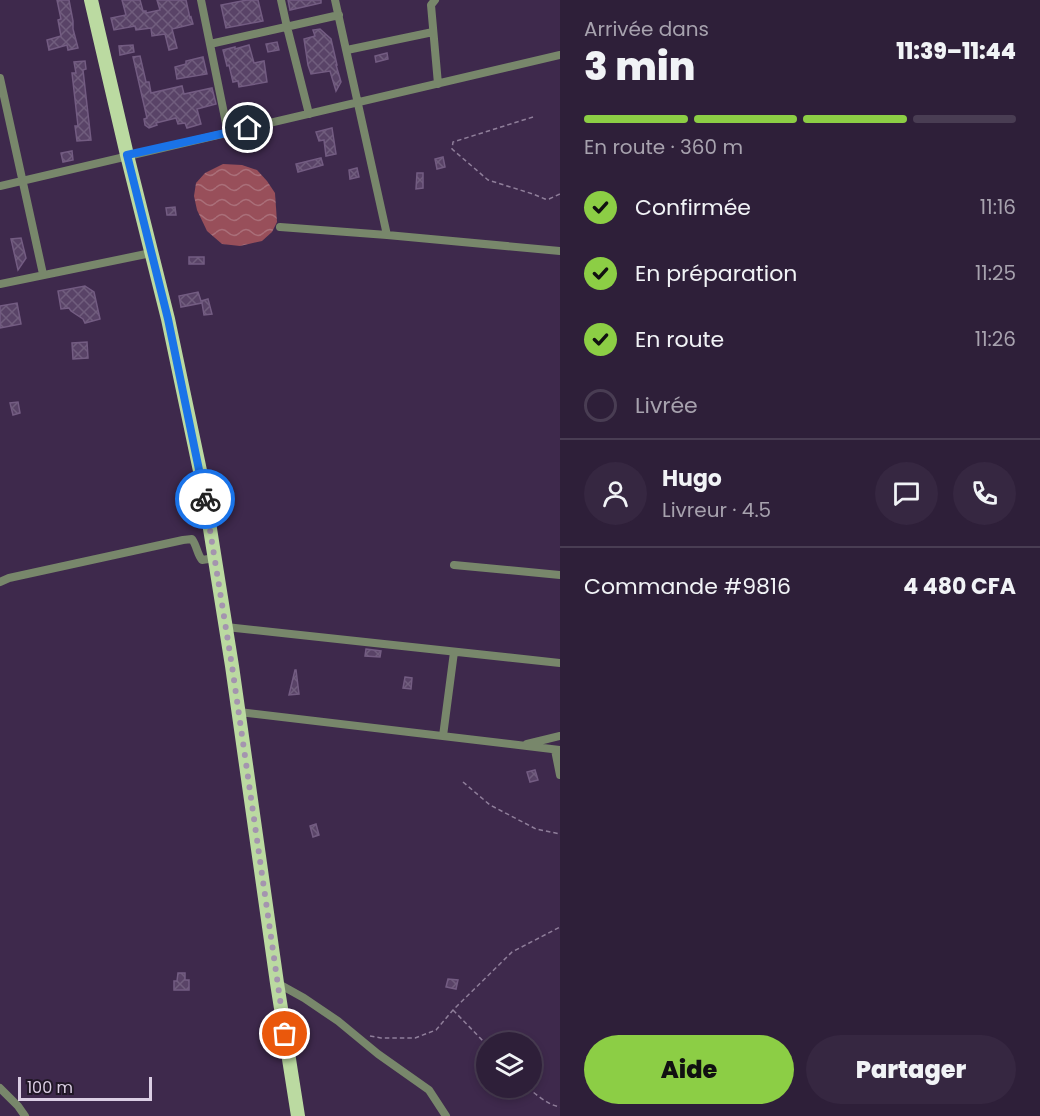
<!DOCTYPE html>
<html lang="fr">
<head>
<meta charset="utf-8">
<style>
	:root { --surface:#2e1f39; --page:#362741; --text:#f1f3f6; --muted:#a7a2ae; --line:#493d53; --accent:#8cce45 }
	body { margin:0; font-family:Poppins,sans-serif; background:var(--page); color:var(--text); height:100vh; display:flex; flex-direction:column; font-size:22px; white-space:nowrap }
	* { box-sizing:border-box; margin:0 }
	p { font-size:20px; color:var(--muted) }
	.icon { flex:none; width:33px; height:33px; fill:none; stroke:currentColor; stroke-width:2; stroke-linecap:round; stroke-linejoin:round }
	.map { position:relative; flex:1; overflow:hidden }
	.sheet { display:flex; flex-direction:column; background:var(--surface); width:480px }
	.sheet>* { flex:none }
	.buttons { position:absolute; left:476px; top:1032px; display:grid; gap:12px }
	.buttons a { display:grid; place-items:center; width:66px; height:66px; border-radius:50%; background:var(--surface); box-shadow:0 3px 9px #0003,0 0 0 2px var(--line); font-size:30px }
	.scale { position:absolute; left:18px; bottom:15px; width:134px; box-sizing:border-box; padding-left:6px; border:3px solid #dbcee4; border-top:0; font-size:16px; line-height:21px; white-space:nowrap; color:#dbcee4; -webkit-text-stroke:4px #201726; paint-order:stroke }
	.pin { position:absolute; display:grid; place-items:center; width:51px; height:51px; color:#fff; margin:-26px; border:3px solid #fff; border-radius:50%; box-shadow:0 2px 6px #0007 }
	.courier { position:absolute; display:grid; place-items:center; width:60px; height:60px; margin:-30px; border:4px solid #1a73e8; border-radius:50%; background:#fff; color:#222; box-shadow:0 2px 8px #0007 }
	.head em { font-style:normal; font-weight:800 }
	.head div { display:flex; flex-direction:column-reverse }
	.head { display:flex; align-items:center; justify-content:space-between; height:102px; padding:0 24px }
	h1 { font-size:39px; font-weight:800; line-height:45px }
	.bar { display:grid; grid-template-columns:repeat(4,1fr); gap:9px 6px; align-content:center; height:72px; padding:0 24px }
	.bar i { height:8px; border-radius:4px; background:var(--line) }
	.bar .active { background:var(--accent) }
	.bar p { grid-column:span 4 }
	.line { display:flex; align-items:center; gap:15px; padding:0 24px; border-top:2px solid var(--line) }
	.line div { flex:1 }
	.round { display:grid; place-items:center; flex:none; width:63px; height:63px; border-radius:32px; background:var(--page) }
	ol { padding:0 24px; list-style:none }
	li { display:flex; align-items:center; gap:18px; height:66px }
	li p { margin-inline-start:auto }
	li .icon { padding:6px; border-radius:50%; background:var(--accent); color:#111; stroke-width:4 }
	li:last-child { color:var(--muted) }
	li i { width:33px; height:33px; border:3px solid var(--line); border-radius:50% }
	.action { display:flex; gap:12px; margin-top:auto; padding:12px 24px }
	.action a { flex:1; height:69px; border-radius:36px; background:var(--accent); color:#111; font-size:24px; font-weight:800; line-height:69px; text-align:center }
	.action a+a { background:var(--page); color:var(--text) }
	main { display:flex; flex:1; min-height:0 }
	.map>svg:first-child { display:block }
	.water { fill:url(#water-waves) }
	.building { fill:url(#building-cross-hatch); stroke:#735c82; stroke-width:1.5 }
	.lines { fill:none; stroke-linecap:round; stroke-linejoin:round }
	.path { stroke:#8f7e9a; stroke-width:1.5; stroke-dasharray:4.5 3; stroke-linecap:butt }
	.minor { stroke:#78876b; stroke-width:8 }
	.primary { stroke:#bbdaa1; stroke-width:14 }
	.done { stroke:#a494af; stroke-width:6; stroke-dasharray:0 10.8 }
	.route { stroke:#1a73e8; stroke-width:8 }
</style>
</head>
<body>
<main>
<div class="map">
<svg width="560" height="1116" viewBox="0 0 560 1116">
	<defs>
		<pattern id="water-waves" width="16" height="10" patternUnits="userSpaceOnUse" patternTransform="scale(1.5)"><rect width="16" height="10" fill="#984f5a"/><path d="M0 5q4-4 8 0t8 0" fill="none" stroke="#aa6f79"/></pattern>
		<pattern id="building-cross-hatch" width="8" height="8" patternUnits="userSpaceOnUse" patternTransform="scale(1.5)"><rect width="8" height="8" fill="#594367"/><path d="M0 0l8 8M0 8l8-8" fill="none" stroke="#705d7d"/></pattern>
	</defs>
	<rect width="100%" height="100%" fill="#3e294c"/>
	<path class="water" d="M 223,164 L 242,165 L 257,170 L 267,181 L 275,193 L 277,222 L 272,232 L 262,241 L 240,246 L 222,244 L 207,231 L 197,210 L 194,196 L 196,183 L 205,173 Z"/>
	<path class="building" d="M 57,0 L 69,0 L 73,21 L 73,29 L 78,48 L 68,50 L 67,45 L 49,50 L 47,40 L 61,36 L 58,20 L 61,19 Z
		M 122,0 L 140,0 L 143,11 L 146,11 L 146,13 L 160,10 L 157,0 L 186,0 L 190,18 L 191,17 L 193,24 L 172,29 L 177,48 L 169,50 L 165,34 L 152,36 L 151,28 L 136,30 L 135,26 L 114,30 L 111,18 L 126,15 Z
		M 247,0 L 258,0 L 263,21 L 226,28 L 221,5 Z
		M 288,0 L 321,0 L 321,3 L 290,10 Z
		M 320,29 L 331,39 L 337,65 L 336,65 L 341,82 L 336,91 L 330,71 L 311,74 L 308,65 L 304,39 L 315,36 L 313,30 Z
		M 277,42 L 279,50 L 268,52 L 266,44 Z
		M 133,45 L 134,52 L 120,55 L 119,46 Z
		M 249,45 L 254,63 L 264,61 L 267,82 L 239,87 L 238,81 L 233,82 L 229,65 L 227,66 L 223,50 L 235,47 L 235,49 Z
		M 387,53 L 388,59 L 376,62 L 375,56 Z
		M 140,56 L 146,82 L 149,82 L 151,93 L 182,86 L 184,94 L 212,88 L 216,104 L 197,109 L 201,124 L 187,128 L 185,123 L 178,124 L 176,118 L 156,123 L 157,125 L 149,128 L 145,125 L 144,119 L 147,118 L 133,57 Z
		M 203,57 L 207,74 L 177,79 L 175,67 L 186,64 L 186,61 Z
		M 85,61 L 86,69 L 83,70 L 91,140 L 77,141 L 75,126 L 78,126 L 72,73 L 76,73 L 74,62 Z
		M 332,128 L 336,154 L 326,156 L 324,140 L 319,141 L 316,132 Z
		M 72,151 L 73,160 L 63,162 L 61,153 Z
		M 443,157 L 445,167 L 437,169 L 435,159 Z
		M 321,158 L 323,165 L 298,172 L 296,164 Z
		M 357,168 L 359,177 L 350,179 L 349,170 Z
		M 417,173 L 423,173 L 423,188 L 416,189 Z
		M 175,207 L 176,215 L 167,215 L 166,208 Z
		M 21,238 L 26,258 L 18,270 L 11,239 Z
		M 189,257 L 204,257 L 204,264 L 189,264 Z
		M 85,286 L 94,292 L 100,319 L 85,323 L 83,319 L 71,311 L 69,308 L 61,309 L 58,291 Z
		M 198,292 L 201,301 L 208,299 L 212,314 L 204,315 L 202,303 L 181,307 L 179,296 Z
		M 17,303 L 21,324 L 0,328 L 0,306 Z
		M 87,342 L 88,358 L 73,359 L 72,343 Z
		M 18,402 L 20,413 L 13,415 L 10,403 Z
		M 366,649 L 381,651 L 380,657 L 365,656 Z
		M 295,670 L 296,670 L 299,694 L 289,695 Z
		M 405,677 L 412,678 L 411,689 L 403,688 Z
		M 535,770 L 538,780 L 530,782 L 527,772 Z
		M 316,824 L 319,835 L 313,837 L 310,826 Z
		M 178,973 L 185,973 L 185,980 L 189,980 L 189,990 L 174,990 L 174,981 L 177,981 Z
		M 448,979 L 458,980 L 456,989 L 446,987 Z"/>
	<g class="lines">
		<path class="path" d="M 533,117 L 453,142 L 452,149 L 488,180 L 533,194 L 545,199 L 549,199 L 560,194
			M 463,782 L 490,805 L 536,829 L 560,834
			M 453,1010 L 486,1044
			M 370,1036 L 381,1038 L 415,1038 L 436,1030 L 453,1010 L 512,952 L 560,927
			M 528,1088 C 537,1095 548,1105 560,1107"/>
		<path class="minor" d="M 201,0 L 228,133
			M 281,0 L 287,27 L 309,114
			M 335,0 L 387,235
			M 435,0 L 431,5 L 438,84
			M 210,44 L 339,15
			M 347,50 L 433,32
			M 0,78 L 43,274
			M 0,186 C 186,141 373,99 560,55
			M 280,227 L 387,235 L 560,251
			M 0,284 L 151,253
			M 454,565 L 560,575
			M 0,582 L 9,578 L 183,540 L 192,539 C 197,546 197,554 202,560 L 215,558
			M 226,627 L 560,663
			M 239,712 L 560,750
			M 443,736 L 454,652
			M 527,744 L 560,736
			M 555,750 L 560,775
			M 277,983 L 304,998 L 338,1021 L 378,1054 L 429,1090 L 446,1116
			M 0,1088 L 18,1106 L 25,1116"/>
		<path class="primary" d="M 91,0 L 127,155 L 168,319 L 203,485 L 232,666 L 277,983 L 298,1116"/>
	</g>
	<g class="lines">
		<path class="done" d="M 205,499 L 232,666 L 285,1034"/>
		<path class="route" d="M 205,499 L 168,319 L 127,155 L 248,128"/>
	</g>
</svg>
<div class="buttons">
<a><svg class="icon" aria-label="layers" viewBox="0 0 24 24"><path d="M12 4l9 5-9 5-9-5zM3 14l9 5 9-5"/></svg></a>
</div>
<div class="scale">100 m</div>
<div class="pin" style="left:285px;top:1034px;background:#ea580c"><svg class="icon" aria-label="bag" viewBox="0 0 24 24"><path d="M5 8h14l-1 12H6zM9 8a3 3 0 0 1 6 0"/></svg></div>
<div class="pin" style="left:248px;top:128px;background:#1f2937"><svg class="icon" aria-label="home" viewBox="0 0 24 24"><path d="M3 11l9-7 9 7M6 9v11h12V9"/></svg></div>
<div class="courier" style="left:205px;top:499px"><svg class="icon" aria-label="bike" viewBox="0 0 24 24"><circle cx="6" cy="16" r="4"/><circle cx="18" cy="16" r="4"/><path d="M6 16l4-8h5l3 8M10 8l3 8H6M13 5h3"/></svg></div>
</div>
<section class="sheet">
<div class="head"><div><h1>3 min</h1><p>Arrivée dans</p></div><em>11:39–11:44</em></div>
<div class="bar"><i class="active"></i><i class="active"></i><i class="active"></i><i></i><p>En route · 360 m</p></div>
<ol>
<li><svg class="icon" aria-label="check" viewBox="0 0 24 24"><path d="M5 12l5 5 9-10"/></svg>Confirmée<p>11:16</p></li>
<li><svg class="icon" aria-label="check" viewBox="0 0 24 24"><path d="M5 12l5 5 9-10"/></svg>En préparation<p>11:25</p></li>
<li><svg class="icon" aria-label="check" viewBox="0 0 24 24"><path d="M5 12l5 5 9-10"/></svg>En route<p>11:26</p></li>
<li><i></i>Livrée</li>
</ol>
<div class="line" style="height:108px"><a class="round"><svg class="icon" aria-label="person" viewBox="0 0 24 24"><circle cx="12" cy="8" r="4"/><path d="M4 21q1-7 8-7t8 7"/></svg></a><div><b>Hugo</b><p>Livreur · 4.5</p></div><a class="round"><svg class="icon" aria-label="chat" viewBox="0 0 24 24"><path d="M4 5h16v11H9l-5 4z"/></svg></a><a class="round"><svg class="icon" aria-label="phone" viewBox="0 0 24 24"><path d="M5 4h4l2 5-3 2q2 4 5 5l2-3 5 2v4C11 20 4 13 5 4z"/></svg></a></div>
<div class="line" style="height:78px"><div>Commande #9816</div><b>4 480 CFA</b></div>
<div class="action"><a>Aide</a><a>Partager</a></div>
</section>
</main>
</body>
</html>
